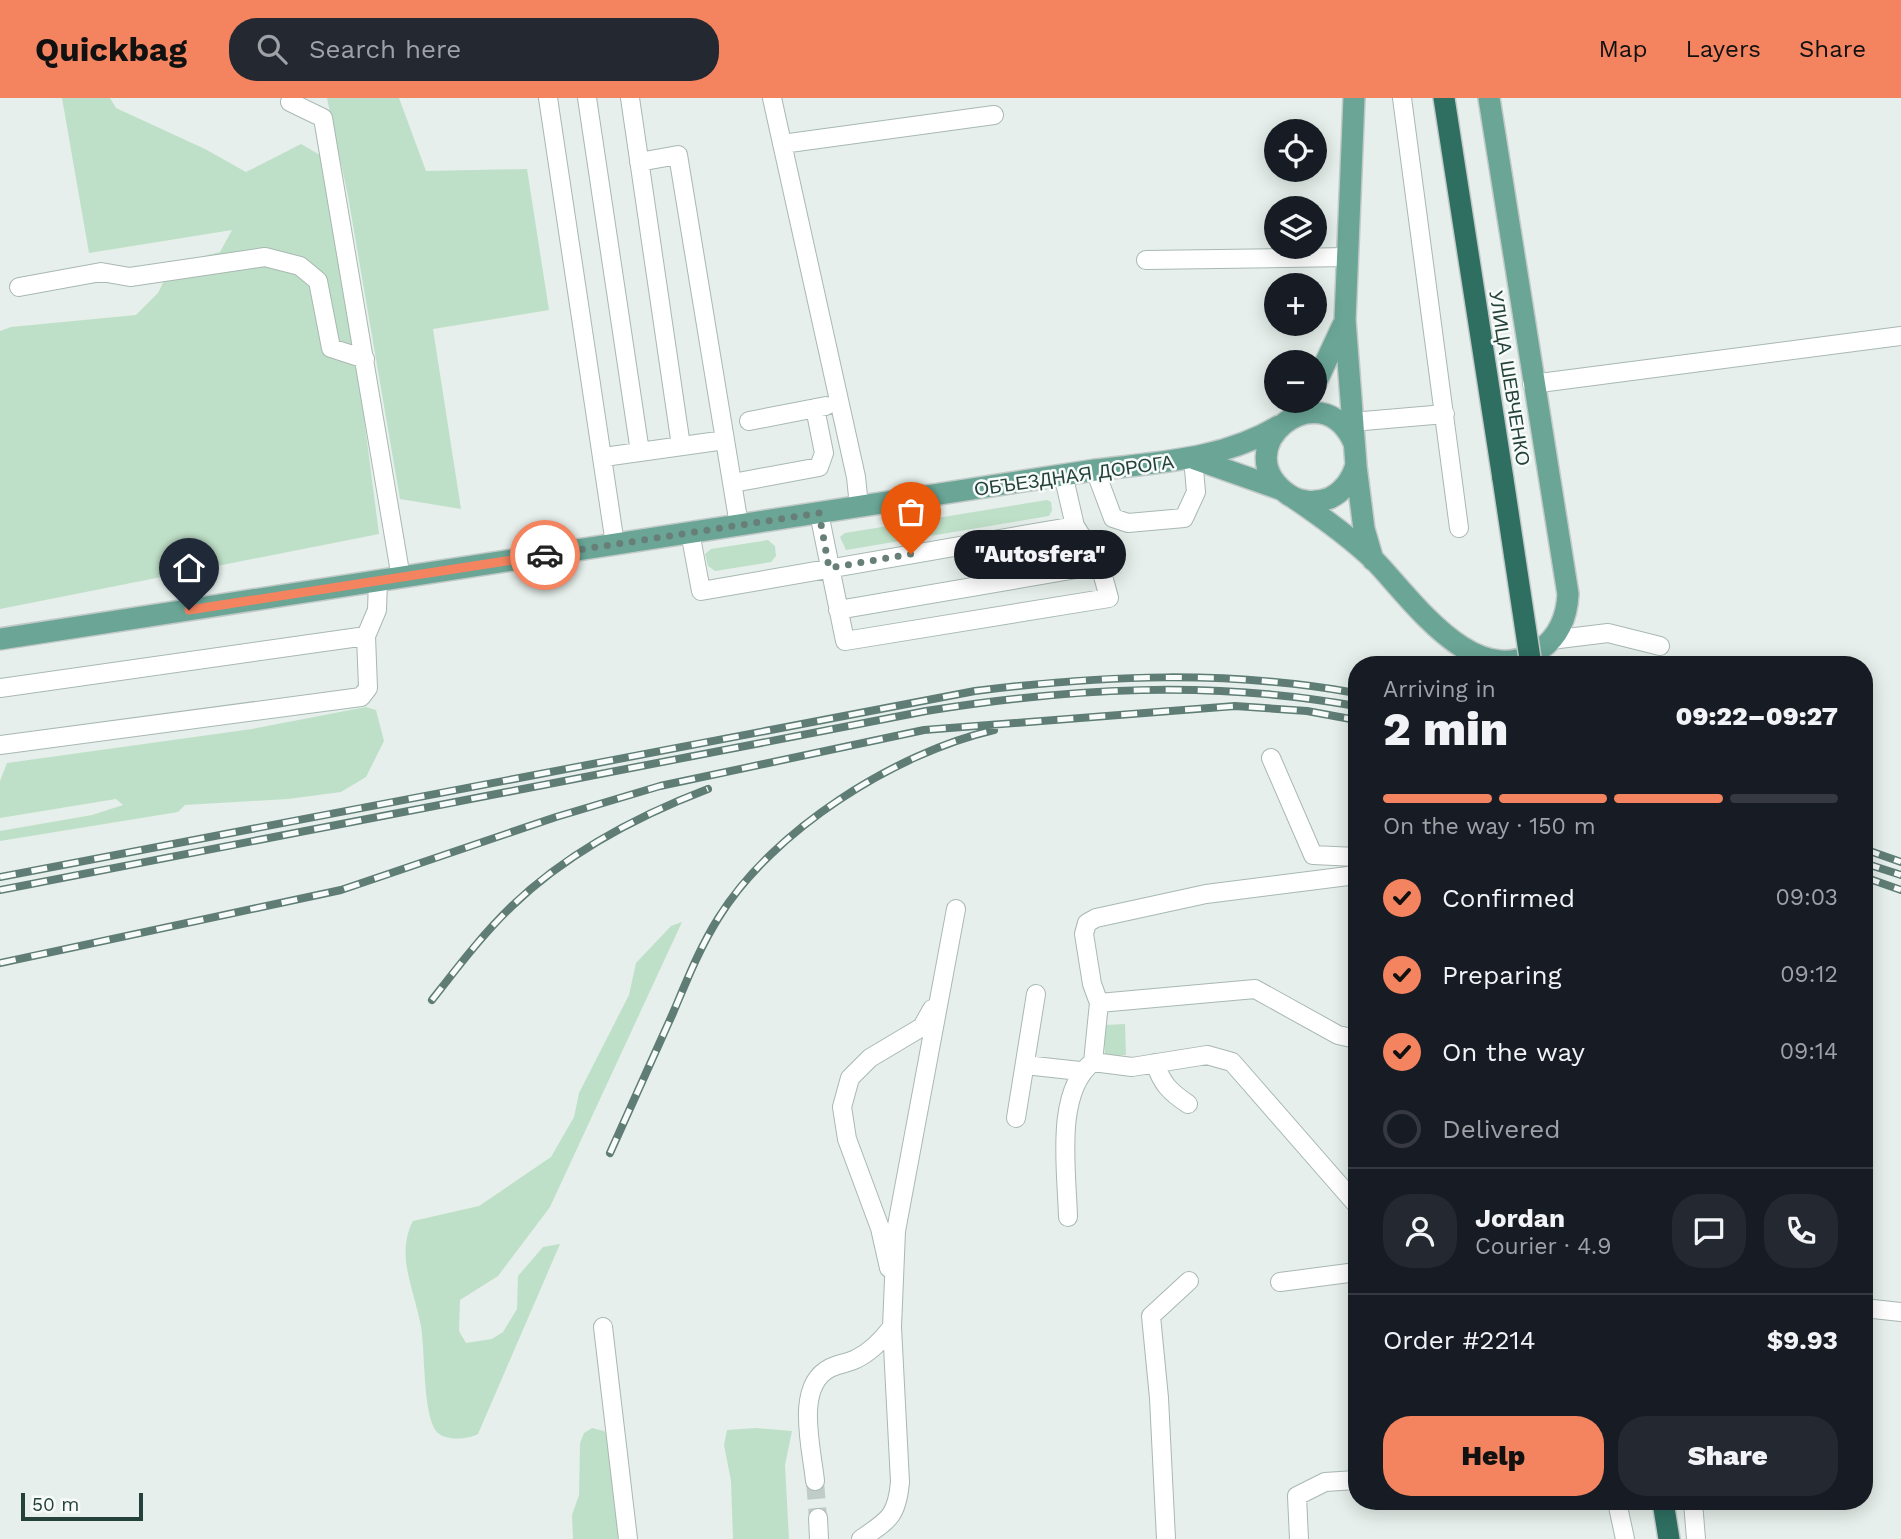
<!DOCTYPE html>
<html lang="en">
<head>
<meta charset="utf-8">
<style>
	:root { --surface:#171b24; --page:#242831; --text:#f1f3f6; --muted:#9ea1a6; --line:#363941; --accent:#f4845f }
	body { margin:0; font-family:"Work Sans",sans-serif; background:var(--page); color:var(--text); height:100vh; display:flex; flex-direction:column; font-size:26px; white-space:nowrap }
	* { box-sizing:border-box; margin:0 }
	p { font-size:23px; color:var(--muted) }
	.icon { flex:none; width:38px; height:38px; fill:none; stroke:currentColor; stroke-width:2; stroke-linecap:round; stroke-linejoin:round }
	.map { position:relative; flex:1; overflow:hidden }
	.side { position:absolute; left:1348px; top:558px; width:525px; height:854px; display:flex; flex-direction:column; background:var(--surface); border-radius:28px; box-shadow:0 4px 18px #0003 }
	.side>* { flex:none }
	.tools { position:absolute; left:1264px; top:21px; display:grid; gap:14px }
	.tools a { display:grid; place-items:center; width:63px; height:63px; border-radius:50%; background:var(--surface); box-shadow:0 4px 18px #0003; font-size:35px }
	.scale { position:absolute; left:21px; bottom:18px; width:122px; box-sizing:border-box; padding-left:7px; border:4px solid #24423a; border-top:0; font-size:19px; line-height:24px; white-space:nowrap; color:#24423a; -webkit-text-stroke:5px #f7fbf9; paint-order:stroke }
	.pin { position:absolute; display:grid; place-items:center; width:60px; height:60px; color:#fff; margin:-72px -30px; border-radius:50% 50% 50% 0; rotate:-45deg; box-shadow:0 0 7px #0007 }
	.pin .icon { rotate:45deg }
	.courier { position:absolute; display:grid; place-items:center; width:70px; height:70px; margin:-35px; border:5px solid #f4845f; border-radius:50%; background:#fff; color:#222; box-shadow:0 2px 9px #0007 }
	.bubble { position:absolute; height:49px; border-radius:24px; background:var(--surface); box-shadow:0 4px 18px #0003; font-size:23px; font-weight:800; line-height:49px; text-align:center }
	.head em { font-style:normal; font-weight:800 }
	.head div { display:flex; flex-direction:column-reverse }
	.head { display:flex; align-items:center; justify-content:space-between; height:119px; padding:0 35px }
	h1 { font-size:46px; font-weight:800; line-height:52px }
	.bar { display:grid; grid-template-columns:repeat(4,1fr); gap:10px 7px; align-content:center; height:84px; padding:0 35px }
	.bar i { height:9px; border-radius:5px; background:var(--line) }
	.bar .current { background:var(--accent) }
	.bar p { grid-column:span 4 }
	.line { display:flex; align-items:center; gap:18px; padding:0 35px; border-top:2px solid var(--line) }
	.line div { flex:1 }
	.round { display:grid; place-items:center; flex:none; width:74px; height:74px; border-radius:28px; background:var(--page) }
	ol { padding:0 35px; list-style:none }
	li { display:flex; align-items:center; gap:21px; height:77px }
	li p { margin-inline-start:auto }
	li .icon { padding:7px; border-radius:50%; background:var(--accent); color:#111; stroke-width:4 }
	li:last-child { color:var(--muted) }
	li i { width:38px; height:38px; border:4px solid var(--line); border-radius:50% }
	.cta { display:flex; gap:14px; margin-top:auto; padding:14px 35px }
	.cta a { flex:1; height:80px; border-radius:28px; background:var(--accent); color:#111; font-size:28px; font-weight:800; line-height:80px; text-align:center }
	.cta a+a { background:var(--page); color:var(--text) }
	header { display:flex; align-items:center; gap:42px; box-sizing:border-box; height:98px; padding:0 35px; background:var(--accent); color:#111 }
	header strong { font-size:33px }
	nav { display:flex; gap:38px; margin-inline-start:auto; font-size:24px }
	.search { width:490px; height:63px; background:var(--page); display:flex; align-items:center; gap:18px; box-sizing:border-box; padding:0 24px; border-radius:28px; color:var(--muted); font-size:26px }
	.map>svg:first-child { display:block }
	.green { fill:#bfe0c8 }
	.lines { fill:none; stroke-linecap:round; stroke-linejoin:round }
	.minor-tunnel { stroke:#bfccc8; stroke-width:18; stroke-dasharray:18 9; stroke-linecap:butt }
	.minor-casing { stroke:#a8b8b2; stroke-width:20 }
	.major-casing { stroke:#c2cac8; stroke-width:24 }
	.highway-casing { stroke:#c2cac8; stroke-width:24 }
	.minor { stroke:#fff; stroke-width:18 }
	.major { stroke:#6aa596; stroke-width:21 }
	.highway { stroke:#2f6f62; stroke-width:21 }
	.rail-casing { stroke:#5f7d75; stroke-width:8 }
	.rail { stroke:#f7fbf9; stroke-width:5; stroke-dasharray:16; stroke-linecap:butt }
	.highway-bridge-casing { stroke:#c2cac8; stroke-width:24; stroke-linecap:butt }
	.highway-bridge { stroke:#2f6f62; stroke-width:21 }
	.done { stroke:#687f78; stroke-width:7; stroke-dasharray:0 12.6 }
	.route { stroke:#f4845f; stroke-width:9 }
	.labels { text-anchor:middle; stroke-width:5; stroke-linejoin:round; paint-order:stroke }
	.street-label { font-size:19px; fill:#24423a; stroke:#f7fbf9 }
</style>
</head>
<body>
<header>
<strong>Quickbag</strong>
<div class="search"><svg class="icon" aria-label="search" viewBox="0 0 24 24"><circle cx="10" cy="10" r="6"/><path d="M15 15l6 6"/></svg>Search here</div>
<nav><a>Map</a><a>Layers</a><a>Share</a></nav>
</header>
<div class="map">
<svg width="1901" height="1441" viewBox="0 0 1901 1441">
	<rect width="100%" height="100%" fill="#e6efeb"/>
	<path class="green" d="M 62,0 L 110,0 L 116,10 L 205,51 L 246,74 L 301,46 L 320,57 L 352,227 L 379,436 L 0,511 L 0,233 L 11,229 L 136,217 L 158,195 L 172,166 L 220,154 L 232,132 L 89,155 Z
		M 327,0 L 399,0 L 426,73 L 527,71 L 549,212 L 433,231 L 461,411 L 400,401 L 348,98 Z
		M 1047,402 L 1051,404 L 1052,412 L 1049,418 L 846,452 L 840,439 L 845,435 Z
		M 768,442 L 775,448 L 776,458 L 771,464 L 715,473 L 708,468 L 705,456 L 711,451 Z
		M 366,609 L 376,612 L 384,643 L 366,679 L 341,694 L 288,701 L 185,707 L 178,714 L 0,743 L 0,733 L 92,717 L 123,707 L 116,701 L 0,720 L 0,683 L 7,665 L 252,631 Z
		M 682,824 L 550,1109 L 498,1178 L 460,1202 L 459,1233 L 466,1245 L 492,1241 L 503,1234 L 517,1211 L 518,1178 L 543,1149 L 560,1146 L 478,1336 C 467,1342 441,1344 434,1330 C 423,1307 425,1254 421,1228 C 417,1207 409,1186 406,1164 C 405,1149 406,1136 413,1123 L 479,1108 L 551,1059 L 574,1019 L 579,995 L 629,897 L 636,865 L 671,828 Z
		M 1125,926 L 1126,957 L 1105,958 L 1104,927 Z
		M 592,1330 L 604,1333 L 613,1344 L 618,1441 L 573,1441 L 572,1417 L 579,1397 L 580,1345 L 584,1335 Z
		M 756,1330 L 792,1333 L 785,1367 L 789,1441 L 733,1441 L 731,1383 L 724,1347 L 727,1332 Z"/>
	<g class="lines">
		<path class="minor-tunnel" d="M 815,1383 L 818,1420"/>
		<g class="minor-casing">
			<path id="minor" d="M 548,0 L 615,446
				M 587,0 L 640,354
				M 630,0 L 681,348
				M 772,0 L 856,379 L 859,408
				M 1402,0 L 1459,430
				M 290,4 L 323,20 L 401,480
				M 782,46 L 994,17
				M 639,64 L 678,57 L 739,427
				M 1146,162 L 1348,159
				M 19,189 L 101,174 L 130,179 L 265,159 L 300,168 L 318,183 L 331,250 L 365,261
				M 1532,286 L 1901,238
				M 749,323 L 826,308
				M 1352,324 L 1445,316
				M 604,359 L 725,342
				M 1095,372 L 1113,420 L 1128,425 L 1184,420 L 1196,394 L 1193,360
				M 733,385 L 819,369 L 824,355 L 815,310
				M 819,415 L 845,543 L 1109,500 L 1100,467 L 1075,428 L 1063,376
				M 690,434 L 701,493 L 1075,428
				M 838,512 L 1100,467
				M 1551,542 L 1608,535 L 1660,548
				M 0,590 L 366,538
				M 0,647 L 361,599 L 368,590 L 366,538 L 377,512 L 378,483
				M 1271,660 L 1313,757 L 1356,759
				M 1099,905 L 1255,891 L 1338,937 L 1356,941
				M 1093,964 L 1132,969 L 1207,957 L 1232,964 L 1356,1106
				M 1155,965 C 1162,986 1170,994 1188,1006
				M 1025,967 L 1080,973
				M 1016,1020 L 1036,896
				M 1068,1119 C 1067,1074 1054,994 1093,964 L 1099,905 L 1092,886 L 1084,836 L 1087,825 L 1096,820 L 1206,796 L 1356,777
				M 889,1170 L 880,1130 L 847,1041 L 842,1009 L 850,980 L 870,960 L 922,929 L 932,911
				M 1280,1184 L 1356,1174
				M 1864,1210 L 1901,1214
				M 603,1229 L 628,1441
				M 815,1383 C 812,1351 794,1288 830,1270 C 838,1266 848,1265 856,1261 C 871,1254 882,1242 892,1229
				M 1617,1404 L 1625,1441
				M 1693,1404 L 1696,1441
				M 818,1420 L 819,1441
				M 861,1441 C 889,1422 897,1418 900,1384 L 892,1229 L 896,1133 L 956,811
				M 1166,1441 L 1159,1300 L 1151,1218 L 1189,1183
				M 1299,1441 L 1297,1398 L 1325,1384 L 1356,1382"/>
		</g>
		<g class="major-casing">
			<path id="major" d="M 1314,289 L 1343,227
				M 1354,345 C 1321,270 1222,351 1289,397 C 1301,405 1317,405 1330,400 C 1344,393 1352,381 1356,367 L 1345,222 L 1354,0
				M 1195,361 L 1280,391
				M 1356,368 L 1364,431 L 1373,462
				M 1294,400 C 1322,419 1350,439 1374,462 C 1412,501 1476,597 1541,551 C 1560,537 1567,518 1568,496 L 1489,0
				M 0,541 L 1095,372 C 1159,364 1222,362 1279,328"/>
		</g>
		<g class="highway-casing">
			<path id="highway" d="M 1444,0 L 1503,381
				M 1663,1404 L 1669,1441"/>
		</g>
		<use href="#minor" class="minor"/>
		<use href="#major" class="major"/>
		<use href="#highway" class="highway"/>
		<g class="rail-casing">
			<path id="rail" d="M 1864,751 L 1901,764
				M 1864,765 L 1901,777
				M 0,779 L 975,593 C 1103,577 1229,572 1356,595
				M 1864,779 L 1901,792
				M 0,792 L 926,613 C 1070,590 1211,582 1356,608
				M 0,865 L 341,792 L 556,719 L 660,688 L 924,632 L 1235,608 L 1307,613 L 1356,622
				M 432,902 C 457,870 482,837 512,808 C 567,755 637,718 708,691
				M 610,1055 C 631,1008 652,962 673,915 C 687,882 700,849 719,819 C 773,732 895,655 994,632"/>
		</g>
		<use href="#rail" class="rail"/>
		<g class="highway-bridge-casing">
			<path id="highway-bridge" d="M 1503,381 L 1531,567"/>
		</g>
		<use href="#highway-bridge" class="highway-bridge"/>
	</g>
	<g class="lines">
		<path class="done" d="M 545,457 L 819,415 L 829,470 L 911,456"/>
		<path class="route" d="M 189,512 L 545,457"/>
	</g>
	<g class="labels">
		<g class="street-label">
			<text transform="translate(1510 280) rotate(81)" y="7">УЛИЦА ШЕВЧЕНКО</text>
			<text transform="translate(1074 377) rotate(-8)" y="7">ОБЪЕЗДНАЯ ДОРОГА</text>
		</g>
	</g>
</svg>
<div class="tools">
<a><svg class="icon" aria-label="locate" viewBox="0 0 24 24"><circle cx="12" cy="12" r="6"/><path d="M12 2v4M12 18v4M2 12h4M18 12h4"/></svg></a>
<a><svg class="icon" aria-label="layers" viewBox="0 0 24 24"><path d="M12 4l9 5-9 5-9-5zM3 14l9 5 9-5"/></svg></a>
<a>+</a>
<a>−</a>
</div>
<div class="scale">50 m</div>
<div class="pin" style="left:911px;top:456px;background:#ea580c"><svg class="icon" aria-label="bag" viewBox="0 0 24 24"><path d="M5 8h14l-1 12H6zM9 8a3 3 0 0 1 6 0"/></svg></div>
<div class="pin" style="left:189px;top:512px;background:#1f2937"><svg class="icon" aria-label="home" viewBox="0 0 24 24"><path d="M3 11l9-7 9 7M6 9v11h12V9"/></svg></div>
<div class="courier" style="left:545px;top:457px"><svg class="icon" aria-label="car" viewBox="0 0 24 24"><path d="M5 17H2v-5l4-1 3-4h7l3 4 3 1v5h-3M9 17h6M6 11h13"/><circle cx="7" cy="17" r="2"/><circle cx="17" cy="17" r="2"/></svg></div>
<div class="bubble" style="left:954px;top:432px;width:172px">&quot;Autosfera&quot;</div>
<section class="side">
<div class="head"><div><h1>2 min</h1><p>Arriving in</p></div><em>09:22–09:27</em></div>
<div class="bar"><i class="current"></i><i class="current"></i><i class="current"></i><i></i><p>On the way · 150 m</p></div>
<ol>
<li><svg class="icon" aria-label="check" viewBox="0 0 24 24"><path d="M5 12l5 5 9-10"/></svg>Confirmed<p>09:03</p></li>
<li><svg class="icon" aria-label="check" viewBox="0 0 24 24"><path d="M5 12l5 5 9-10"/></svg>Preparing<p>09:12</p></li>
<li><svg class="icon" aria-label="check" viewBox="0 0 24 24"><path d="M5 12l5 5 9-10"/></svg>On the way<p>09:14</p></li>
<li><i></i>Delivered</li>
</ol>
<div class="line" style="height:126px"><a class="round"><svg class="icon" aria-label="person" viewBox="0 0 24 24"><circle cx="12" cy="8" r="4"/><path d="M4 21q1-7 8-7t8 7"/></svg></a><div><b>Jordan</b><p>Courier · 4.9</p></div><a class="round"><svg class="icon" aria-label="chat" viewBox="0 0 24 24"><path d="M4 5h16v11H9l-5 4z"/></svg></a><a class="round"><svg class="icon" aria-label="phone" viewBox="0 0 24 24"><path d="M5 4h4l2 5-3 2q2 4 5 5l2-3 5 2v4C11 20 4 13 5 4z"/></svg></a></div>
<div class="line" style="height:91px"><div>Order #2214</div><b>$9.93</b></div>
<div class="cta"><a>Help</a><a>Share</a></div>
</section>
</div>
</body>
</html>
